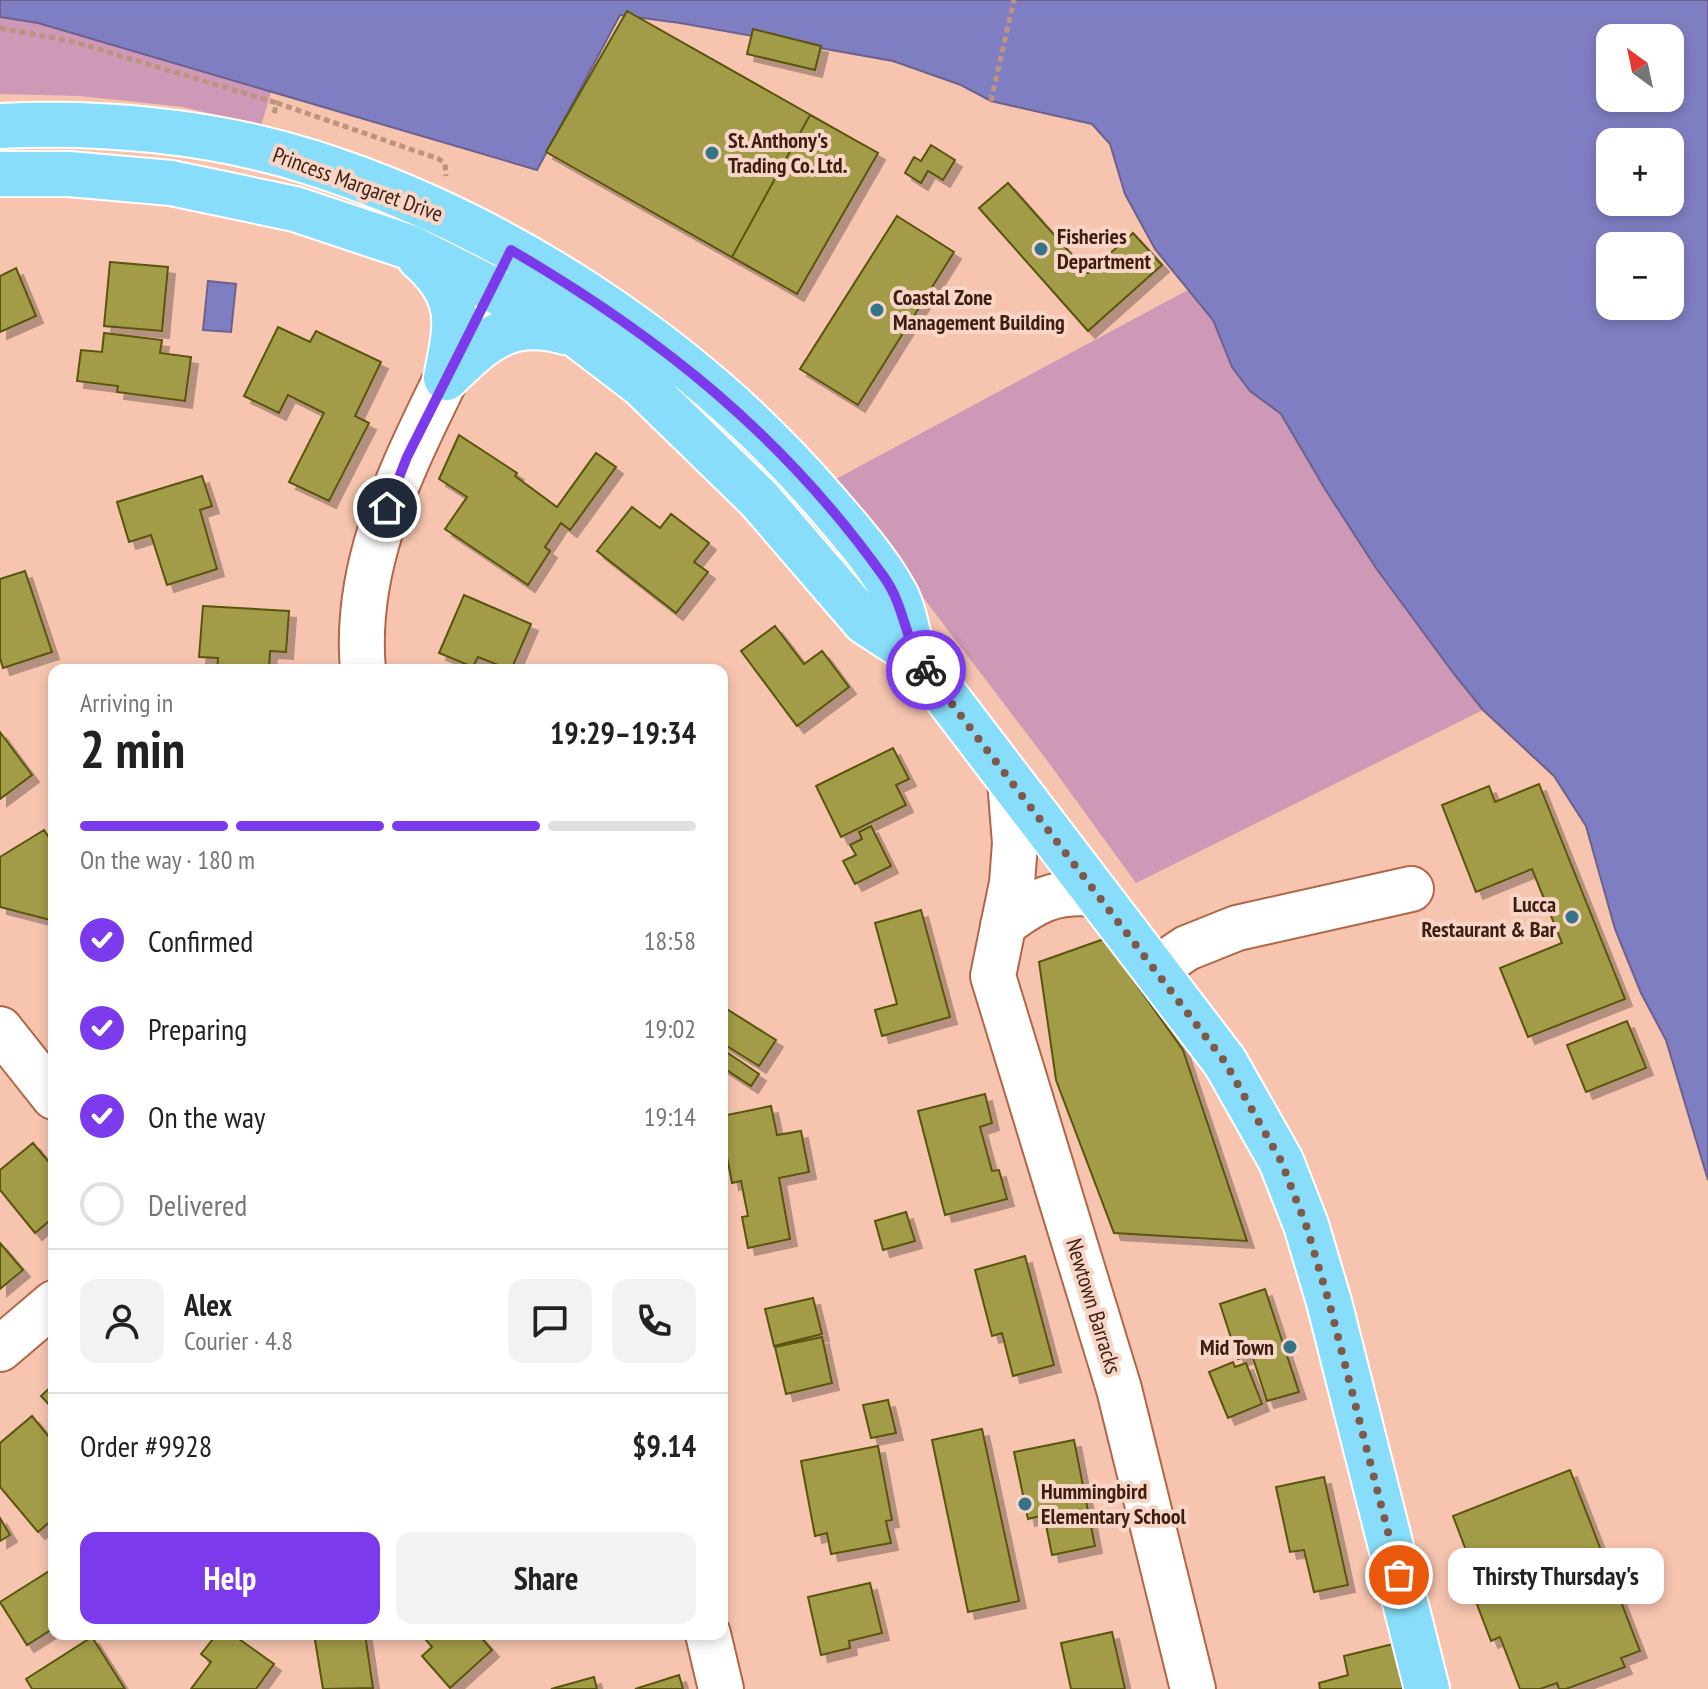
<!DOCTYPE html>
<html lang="en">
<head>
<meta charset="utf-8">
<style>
	:root { --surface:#fff; --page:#f2f2f2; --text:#222; --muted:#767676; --line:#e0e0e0; --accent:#7c3aed }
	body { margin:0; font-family:"PT Sans Narrow",sans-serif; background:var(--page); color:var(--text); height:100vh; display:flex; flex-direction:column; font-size:30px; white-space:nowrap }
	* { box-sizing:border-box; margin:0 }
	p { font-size:26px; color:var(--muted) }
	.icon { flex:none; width:44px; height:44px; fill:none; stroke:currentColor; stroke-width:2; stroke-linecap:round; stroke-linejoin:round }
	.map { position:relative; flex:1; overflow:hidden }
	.details { position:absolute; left:48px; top:664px; width:680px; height:976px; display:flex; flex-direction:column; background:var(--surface); border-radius:16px; box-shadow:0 4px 12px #0003 }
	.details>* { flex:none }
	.needle { width:52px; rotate:327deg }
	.tools { position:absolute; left:1596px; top:24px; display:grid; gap:16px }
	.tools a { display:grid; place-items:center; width:88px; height:88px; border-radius:16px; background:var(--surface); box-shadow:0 4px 12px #0003; font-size:40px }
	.pin { position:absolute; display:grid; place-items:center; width:68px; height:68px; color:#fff; margin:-34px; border:4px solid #fff; border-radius:50%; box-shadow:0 2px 8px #0007 }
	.courier { position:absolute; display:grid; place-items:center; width:80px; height:80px; margin:-40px; border:6px solid #7c3aed; border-radius:50%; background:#fff; color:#222; box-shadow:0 2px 10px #0007 }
	.bubble { position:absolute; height:56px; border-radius:16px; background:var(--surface); box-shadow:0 4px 12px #0003; font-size:26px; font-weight:700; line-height:56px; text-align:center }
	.summary em { font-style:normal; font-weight:700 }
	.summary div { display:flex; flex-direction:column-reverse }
	.summary { display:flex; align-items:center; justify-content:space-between; height:136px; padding:0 32px }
	h1 { font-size:52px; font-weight:700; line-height:60px }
	.bar { display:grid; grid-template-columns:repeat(4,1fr); gap:12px 8px; align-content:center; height:96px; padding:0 32px }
	.bar i { height:10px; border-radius:6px; background:var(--line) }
	.bar .current { background:var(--accent) }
	.bar p { grid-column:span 4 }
	.line { display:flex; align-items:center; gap:20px; padding:0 32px; border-top:2px solid var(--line) }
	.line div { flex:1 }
	.round { display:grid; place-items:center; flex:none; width:84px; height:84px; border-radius:16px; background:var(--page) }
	ol { padding:0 32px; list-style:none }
	li { display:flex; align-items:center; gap:24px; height:88px }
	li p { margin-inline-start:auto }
	li .icon { padding:8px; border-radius:50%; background:var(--accent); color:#fff; stroke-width:4 }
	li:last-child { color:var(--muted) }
	li i { width:44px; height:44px; border:4px solid var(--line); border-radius:50% }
	.cta { display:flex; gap:16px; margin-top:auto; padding:16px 32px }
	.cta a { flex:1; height:92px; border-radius:16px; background:var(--accent); color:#fff; font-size:32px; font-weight:700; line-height:92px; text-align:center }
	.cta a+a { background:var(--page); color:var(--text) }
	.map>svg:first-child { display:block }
	.green { fill:#cd99b6 }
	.water { fill:#807ec2; stroke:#6c618d; stroke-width:2; fill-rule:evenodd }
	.building { fill:#a29b46; stroke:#5a540e; stroke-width:2; filter:url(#shadow) }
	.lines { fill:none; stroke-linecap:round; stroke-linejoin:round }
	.minor-casing { stroke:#b16745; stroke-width:48 }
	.major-casing { stroke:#fff; stroke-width:48 }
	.path { stroke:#be927f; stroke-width:5; stroke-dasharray:6 4; stroke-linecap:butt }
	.minor { stroke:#fff; stroke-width:44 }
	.major { stroke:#88defa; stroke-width:44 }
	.done { stroke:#7e5848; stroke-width:8; stroke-dasharray:0 14.4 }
	.route { stroke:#7c3aed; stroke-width:10 }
	.poi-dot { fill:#357389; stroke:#f8d6c7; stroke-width:3 }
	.labels { text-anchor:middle; stroke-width:8; stroke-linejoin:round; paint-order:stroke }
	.poi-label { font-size:22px; font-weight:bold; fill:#3d1e10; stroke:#f8d6c7; text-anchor:start }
	.street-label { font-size:22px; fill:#3d1e10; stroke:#f8d6c7 }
</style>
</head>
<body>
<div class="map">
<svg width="1708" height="1689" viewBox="0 0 1708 1689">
	<defs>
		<filter id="shadow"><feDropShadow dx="7" dy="7" stdDeviation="0" flood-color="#0004"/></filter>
	</defs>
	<rect width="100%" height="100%" fill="#f6c4af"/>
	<path class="green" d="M 0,17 L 38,23 L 271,92 L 261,126 L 183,107 L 80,96 L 0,94 Z
		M 1188,290 L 1213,320 L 1232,368 L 1250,391 L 1281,414 L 1325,489 L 1454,674 L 1483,710 L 1136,883 L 1046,759 L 834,480 Z"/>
	<path class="water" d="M 0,0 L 1708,0 L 1708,1180 L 1666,1040 L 1641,993 L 1615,929 L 1586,826 L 1554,776 L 1483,710 L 1454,674 L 1376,568 L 1325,489 L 1281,414 L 1250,391 L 1232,367 L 1213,320 L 1155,249 L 1125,194 L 1110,144 L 1092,124 L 991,101 L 961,85 L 893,61 L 680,23 L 620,15 L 537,170 L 38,23 L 0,17 ZM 1610,38 L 1670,38 L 1670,98 L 1610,98 ZM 1610,142 L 1670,142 L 1670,202 L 1610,202 ZM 1610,246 L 1670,246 L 1670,306 L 1610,306 Z
		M 208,281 L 236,284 L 231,332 L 203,330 Z"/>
	<path class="building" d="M 627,11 L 878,153 L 797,294 L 546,152 Z
		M 753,29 L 821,46 L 815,70 L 747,54 Z
		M 810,115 L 878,153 L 797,294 L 732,257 Z
		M 931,145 L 955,160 L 943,180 L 928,171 L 921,183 L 905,173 L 914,157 L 921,161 Z
		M 1008,183 L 1088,273 L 1133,233 L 1162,265 L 1088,331 L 979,208 Z
		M 897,216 L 954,252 L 858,405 L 800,369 Z
		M 110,262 L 168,267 L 162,331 L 104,326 Z
		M 16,268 L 36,316 L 0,332 L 0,276 Z
		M 278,327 L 310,342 L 316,331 L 381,362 L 355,416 L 369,423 L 329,501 L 289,482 L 324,413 L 288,395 L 279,413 L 244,396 Z
		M 104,333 L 162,340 L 160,353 L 191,357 L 185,401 L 117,392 L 118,386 L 77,381 L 81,350 L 102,352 Z
		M 459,435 L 517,473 L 515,476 L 557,507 L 596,453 L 616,467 L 570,530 L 561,523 L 545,547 L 550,551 L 528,585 L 445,529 L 467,497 L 439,479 Z
		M 202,476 L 212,506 L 200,510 L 217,569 L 167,585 L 151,535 L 129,542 L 117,502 Z
		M 632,507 L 660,528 L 671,514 L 709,543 L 694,562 L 708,572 L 676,613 L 597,551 Z
		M 25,571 L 52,652 L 3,668 L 0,658 L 0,579 Z
		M 464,595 L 531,624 L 511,670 L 478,657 L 473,667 L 439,653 Z
		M 203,606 L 289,611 L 286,652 L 270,651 L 269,670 L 217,670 L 218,658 L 199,657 Z
		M 775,626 L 804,664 L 822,651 L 849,687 L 797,726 L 741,651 Z
		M 0,732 L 32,775 L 0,799 Z
		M 893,748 L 909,779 L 896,785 L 906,805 L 841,837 L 816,786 Z
		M 1539,784 L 1625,999 L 1528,1037 L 1500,968 L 1562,943 L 1532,869 L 1476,892 L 1442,805 L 1489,786 L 1495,802 Z
		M 871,826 L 891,866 L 855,884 L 843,861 L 856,855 L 850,845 L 862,839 L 859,832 Z
		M 44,830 L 54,845 L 54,921 L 0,907 L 0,857 Z
		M 921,910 L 950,1017 L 882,1036 L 875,1010 L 897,1004 L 875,923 Z
		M 1104,939 L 1183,1050 L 1247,1241 L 1114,1233 L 1056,1080 L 1039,962 Z
		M 722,1006 L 776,1040 L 759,1066 L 722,1043 Z
		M 1627,1021 L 1646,1068 L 1586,1092 L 1567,1045 Z
		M 728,1053 L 759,1074 L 751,1086 L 722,1067 Z
		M 985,1094 L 992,1123 L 980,1127 L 992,1171 L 999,1170 L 1007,1199 L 945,1215 L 918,1111 Z
		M 771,1106 L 777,1135 L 801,1131 L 809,1172 L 779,1178 L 790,1239 L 748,1248 L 742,1217 L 748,1216 L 741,1181 L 732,1183 L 722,1131 L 722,1116 Z
		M 33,1143 L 54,1168 L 54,1217 L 35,1233 L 0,1190 L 0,1170 Z
		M 906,1212 L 915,1241 L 883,1250 L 875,1221 Z
		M 0,1243 L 23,1270 L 0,1289 Z
		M 1025,1256 L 1054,1365 L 1013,1376 L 1002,1333 L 992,1336 L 975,1270 Z
		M 1265,1289 L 1299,1392 L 1267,1401 L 1252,1355 L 1238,1359 L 1220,1304 Z
		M 813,1298 L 822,1334 L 774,1346 L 765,1309 Z
		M 822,1337 L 832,1383 L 786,1394 L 775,1347 Z
		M 1233,1362 L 1235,1367 L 1246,1363 L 1262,1404 L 1228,1418 L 1209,1372 Z
		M 54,1384 L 54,1410 L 41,1396 Z
		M 888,1400 L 896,1433 L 871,1438 L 863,1405 Z
		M 32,1416 L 54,1443 L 54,1518 L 38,1532 L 0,1487 L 0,1443 Z
		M 982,1429 L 1019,1601 L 968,1612 L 932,1440 Z
		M 1074,1440 L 1095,1546 L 1052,1555 L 1044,1515 L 1028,1519 L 1014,1452 Z
		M 878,1446 L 892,1520 L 886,1521 L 891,1543 L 831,1554 L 827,1533 L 815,1536 L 801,1461 Z
		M 1570,1470 L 1640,1651 L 1621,1658 L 1625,1667 L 1566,1689 L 1559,1689 L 1557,1683 L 1540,1689 L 1520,1689 L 1500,1637 L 1491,1641 L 1473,1594 L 1481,1590 L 1453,1516 Z
		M 1324,1477 L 1348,1585 L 1314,1592 L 1304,1550 L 1290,1552 L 1276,1487 Z
		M 0,1518 L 10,1535 L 0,1541 Z
		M 54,1568 L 54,1628 L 27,1645 L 0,1602 Z
		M 870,1583 L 882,1633 L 849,1641 L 850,1648 L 821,1655 L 808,1597 Z
		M 1112,1632 L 1125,1689 L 1071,1689 L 1061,1643 Z
		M 217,1634 L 232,1634 L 274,1664 L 256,1689 L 191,1689 L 211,1662 L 201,1654 Z
		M 314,1634 L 365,1634 L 373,1688 L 323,1689 Z
		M 421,1634 L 478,1634 L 492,1650 L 450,1688 L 422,1656 L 432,1647 Z
		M 92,1637 L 125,1689 L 32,1689 L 26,1679 Z
		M 1393,1644 L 1403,1689 L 1320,1689 L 1319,1683 L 1348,1675 L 1344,1656 Z
		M 679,1675 L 683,1689 L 635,1689 Z
		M 594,1677 L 597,1689 L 551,1689 Z"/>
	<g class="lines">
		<g class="minor-casing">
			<path id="minor" d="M 363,670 C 354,572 395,483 437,397 C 460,349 484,302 508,255
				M 1010,781 L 1015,843 L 1012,883 L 993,976 L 1119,1389 L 1193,1689
				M 1003,925 C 1035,901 1054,890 1095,894
				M 1154,970 L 1187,948 L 1237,928 L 1411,889
				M 0,1029 L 54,1097
				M 0,1349 L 54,1303
				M 708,1634 L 721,1689"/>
		</g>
		<g class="major-casing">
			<path id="major" d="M 0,126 C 102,121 212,131 310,162 C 503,223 691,346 823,499 C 848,528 874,557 893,590 C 904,607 907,633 913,653
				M 0,174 L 69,174 L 171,183 L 295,209 L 409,247 L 535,311 L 578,336 L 642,385 L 759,499 L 865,622 L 913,653 L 1225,1062 L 1281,1161 L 1306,1225 L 1329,1302 L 1427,1689
				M 419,257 C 464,296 457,324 446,378
				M 446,378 C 484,341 509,316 565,332"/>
		</g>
		<path class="path" d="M 0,28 L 75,42 L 277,103
			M 991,101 L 1014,0
			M 274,113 L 277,103 L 439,159 L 445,164 L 446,176"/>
		<use href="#minor" class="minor"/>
		<use href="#major" class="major"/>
	</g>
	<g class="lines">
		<path class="done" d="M 926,670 L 1225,1062 L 1281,1161 L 1306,1225 L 1329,1302 L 1399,1575"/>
		<path class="route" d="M 387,508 L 407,457 L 511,250 C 660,337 783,435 884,577 C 905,606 904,641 926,670"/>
	</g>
	<g class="poi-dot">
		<circle cx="712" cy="153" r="8"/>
		<circle cx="1041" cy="249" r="8"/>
		<circle cx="877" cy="310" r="8"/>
		<circle cx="1572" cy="917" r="8"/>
		<circle cx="1290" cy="1347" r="8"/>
		<circle cx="1025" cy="1504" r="8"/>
	</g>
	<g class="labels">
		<g class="poi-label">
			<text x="728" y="148">St. Anthony's<tspan x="728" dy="25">Trading Co. Ltd.</tspan></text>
			<text x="1057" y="244">Fisheries<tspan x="1057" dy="25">Department</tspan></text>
			<text x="893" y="305">Coastal Zone<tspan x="893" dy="25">Management Building</tspan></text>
			<text x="1556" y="912" text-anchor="end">Lucca<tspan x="1556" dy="25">Restaurant &amp; Bar</tspan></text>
			<text x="1274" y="1355" text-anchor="end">Mid Town</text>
			<text x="1041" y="1499">Hummingbird<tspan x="1041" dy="25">Elementary School</tspan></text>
		</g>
		<g class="street-label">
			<text transform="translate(358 184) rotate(20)" y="8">Princess Margaret Drive</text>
			<text transform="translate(1094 1306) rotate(73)" y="8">Newtown Barracks</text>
		</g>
	</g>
</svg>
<div class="tools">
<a><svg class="needle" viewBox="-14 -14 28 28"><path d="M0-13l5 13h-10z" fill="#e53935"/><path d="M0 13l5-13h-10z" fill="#767676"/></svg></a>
<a>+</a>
<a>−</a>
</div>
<div class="pin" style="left:1399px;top:1575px;background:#ea580c"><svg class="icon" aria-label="bag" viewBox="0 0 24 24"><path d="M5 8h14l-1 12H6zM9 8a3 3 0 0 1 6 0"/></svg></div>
<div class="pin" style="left:387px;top:508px;background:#1f2937"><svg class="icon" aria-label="home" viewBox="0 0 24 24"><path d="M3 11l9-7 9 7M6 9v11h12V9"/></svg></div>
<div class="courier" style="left:926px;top:670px"><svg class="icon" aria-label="bike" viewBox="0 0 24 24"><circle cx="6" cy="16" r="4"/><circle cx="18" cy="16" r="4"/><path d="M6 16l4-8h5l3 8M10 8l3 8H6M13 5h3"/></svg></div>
<div class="bubble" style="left:1448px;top:1548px;width:216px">Thirsty Thursday's</div>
<section class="details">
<div class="summary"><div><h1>2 min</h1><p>Arriving in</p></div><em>19:29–19:34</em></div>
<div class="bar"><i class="current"></i><i class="current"></i><i class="current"></i><i></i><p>On the way · 180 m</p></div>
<ol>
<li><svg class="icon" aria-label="check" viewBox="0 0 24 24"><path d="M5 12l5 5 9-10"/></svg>Confirmed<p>18:58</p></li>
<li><svg class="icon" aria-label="check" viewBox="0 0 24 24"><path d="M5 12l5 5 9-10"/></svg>Preparing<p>19:02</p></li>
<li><svg class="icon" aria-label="check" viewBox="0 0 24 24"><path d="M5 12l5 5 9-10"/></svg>On the way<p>19:14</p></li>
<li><i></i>Delivered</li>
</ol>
<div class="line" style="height:144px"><a class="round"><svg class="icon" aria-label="person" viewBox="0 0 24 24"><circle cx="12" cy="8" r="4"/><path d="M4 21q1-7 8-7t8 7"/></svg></a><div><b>Alex</b><p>Courier · 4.8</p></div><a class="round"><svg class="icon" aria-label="chat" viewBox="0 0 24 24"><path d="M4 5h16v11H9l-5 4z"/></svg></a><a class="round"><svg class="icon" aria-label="phone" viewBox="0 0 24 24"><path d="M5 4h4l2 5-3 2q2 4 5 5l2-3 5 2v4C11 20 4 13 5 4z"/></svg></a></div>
<div class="line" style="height:104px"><div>Order #9928</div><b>$9.14</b></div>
<div class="cta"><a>Help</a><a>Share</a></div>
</section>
</div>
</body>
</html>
